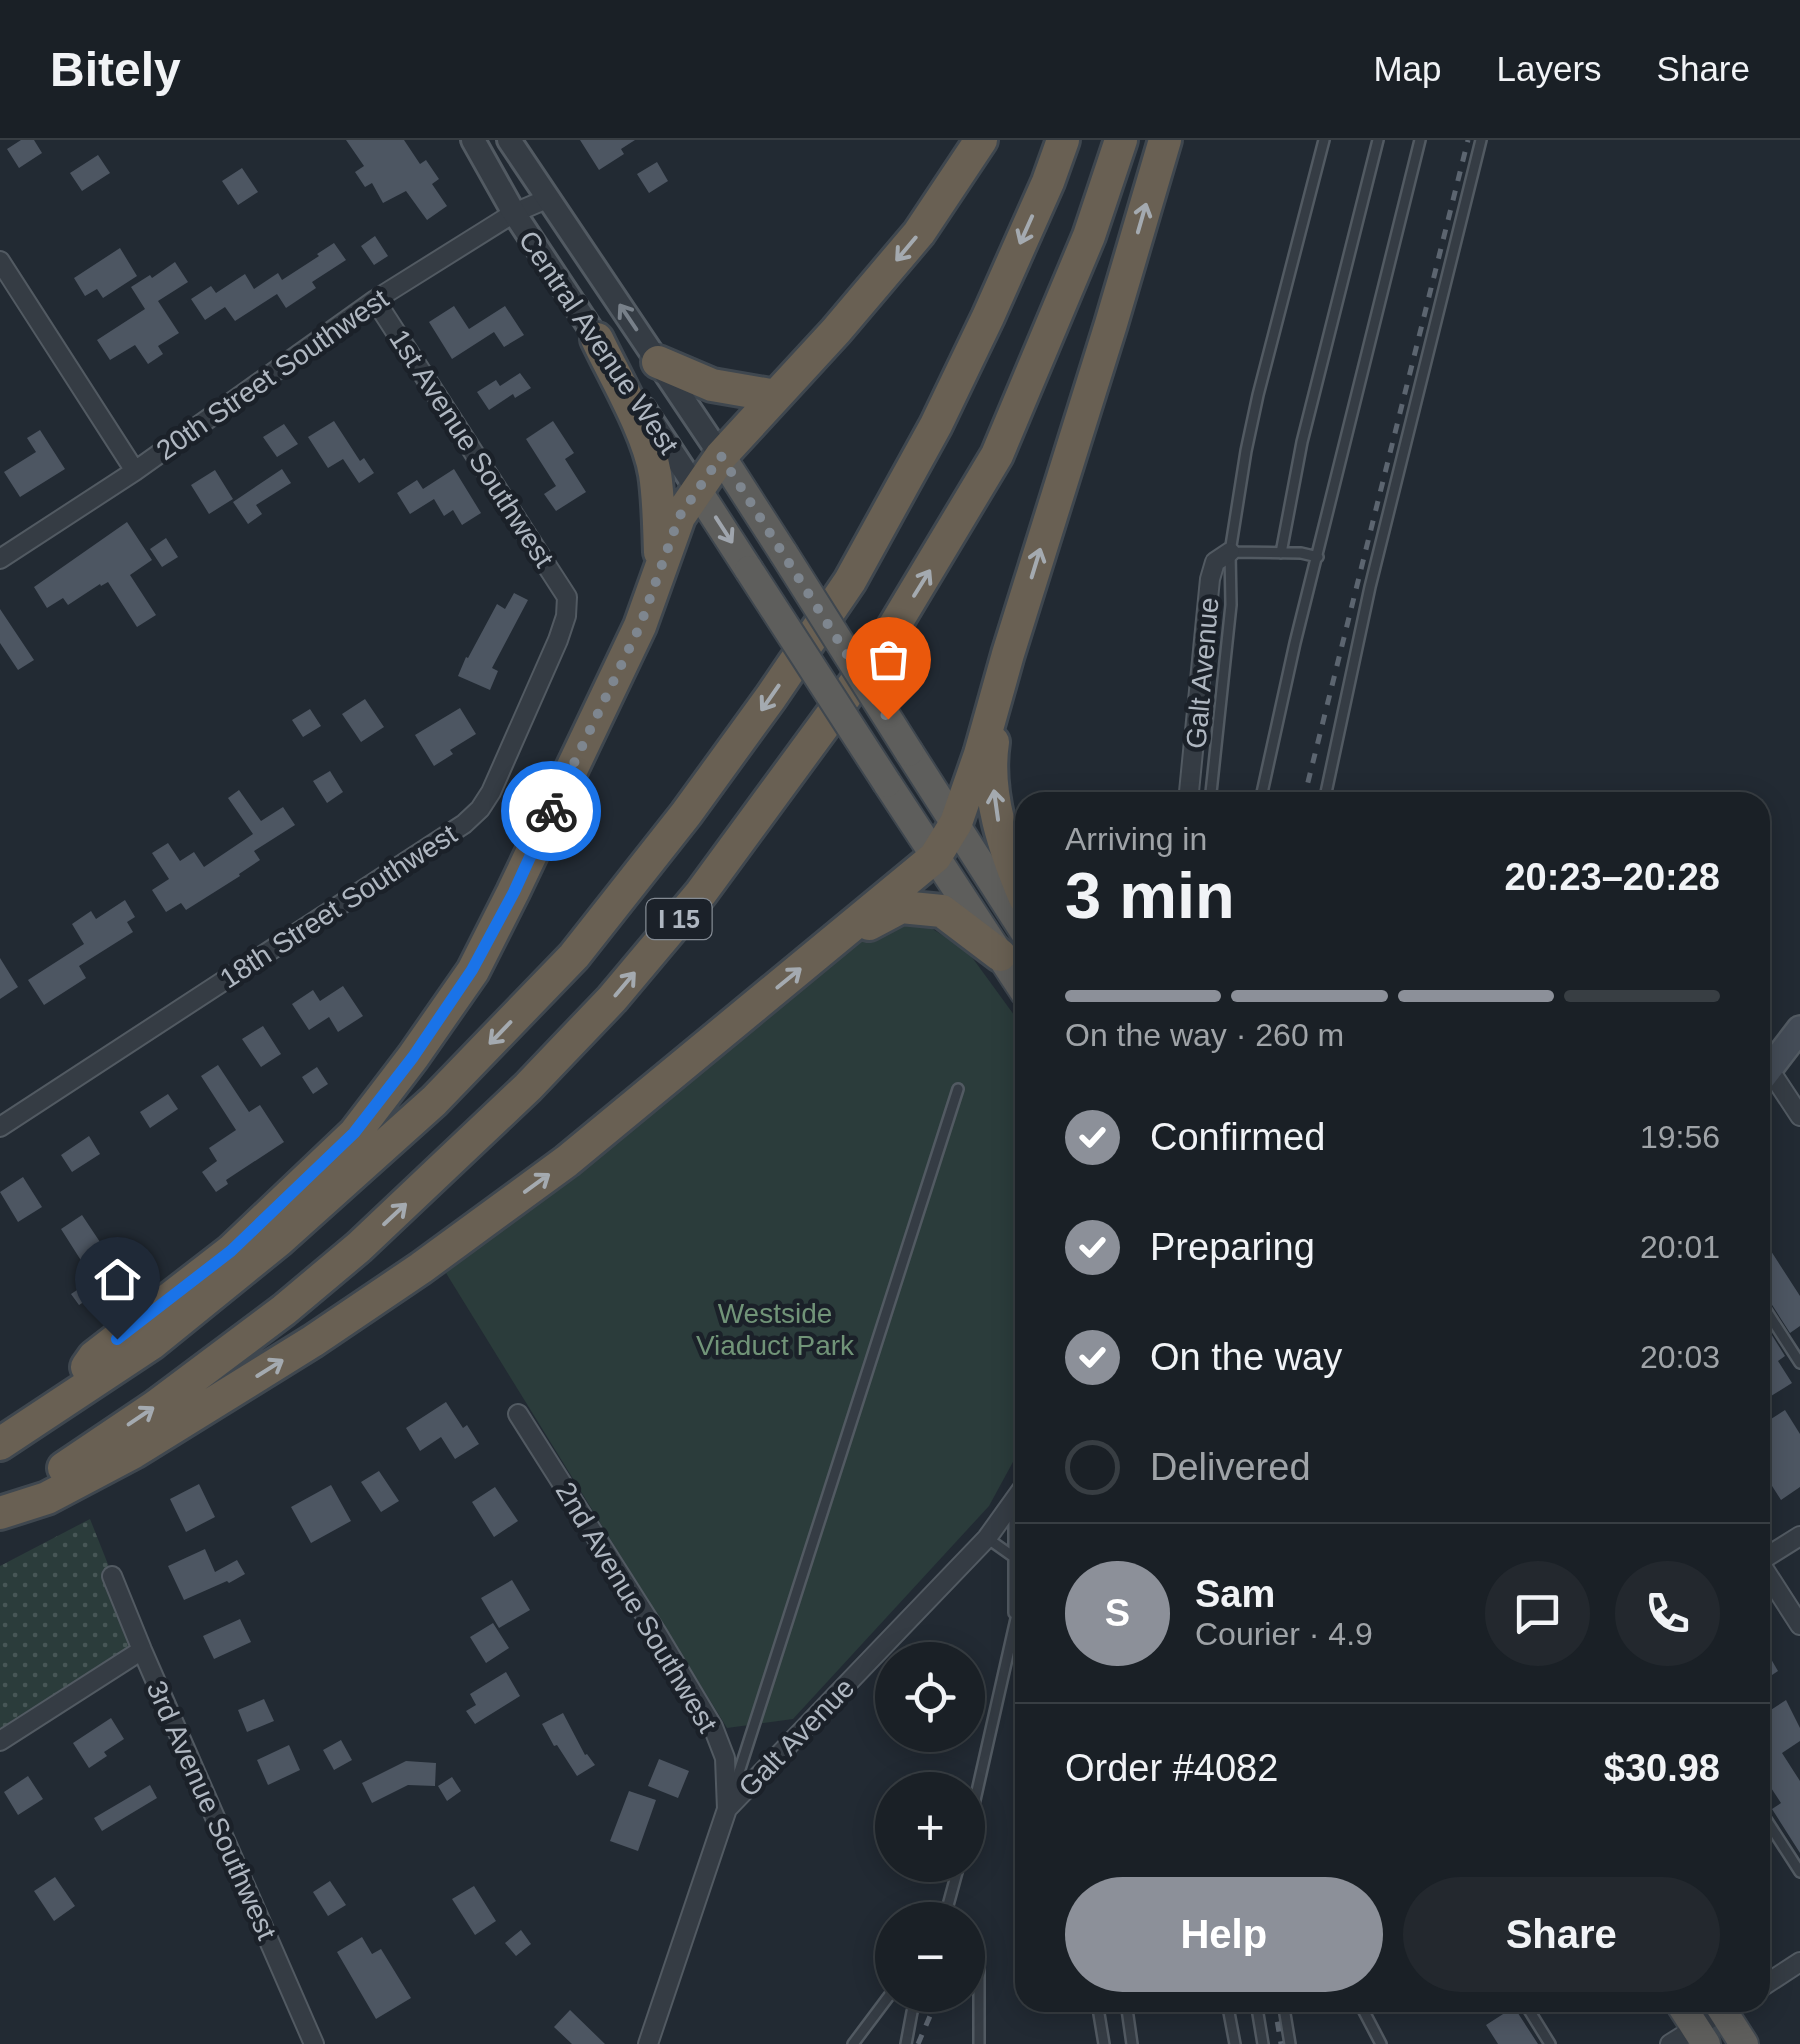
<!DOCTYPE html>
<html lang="en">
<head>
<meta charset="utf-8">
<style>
	:root { --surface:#1a2026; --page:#23282e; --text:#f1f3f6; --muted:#9fa3a7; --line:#383e43; --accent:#8c9099 }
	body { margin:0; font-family:Arial,sans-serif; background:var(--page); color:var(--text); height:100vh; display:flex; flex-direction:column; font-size:38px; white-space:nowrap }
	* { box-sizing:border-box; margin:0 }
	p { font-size:32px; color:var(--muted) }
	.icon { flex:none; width:55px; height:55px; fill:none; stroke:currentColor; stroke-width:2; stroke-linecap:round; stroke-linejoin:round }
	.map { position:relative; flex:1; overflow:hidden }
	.details { position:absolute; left:1015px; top:652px; width:755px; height:1220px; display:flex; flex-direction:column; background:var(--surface); border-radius:30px; box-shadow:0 5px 25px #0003,0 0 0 2px var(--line) }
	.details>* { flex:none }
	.controls { position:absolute; left:875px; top:1502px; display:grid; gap:20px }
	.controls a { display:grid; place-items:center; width:110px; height:110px; border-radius:50%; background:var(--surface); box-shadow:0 5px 25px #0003,0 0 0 2px var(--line); font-size:50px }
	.pin { position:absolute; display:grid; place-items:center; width:85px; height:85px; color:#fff; margin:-102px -42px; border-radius:50% 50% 50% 0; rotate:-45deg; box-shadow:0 0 10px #0007 }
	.pin .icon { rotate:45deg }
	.courier { position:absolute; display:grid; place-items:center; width:100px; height:100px; margin:-50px; border:8px solid #1a73e8; border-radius:50%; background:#fff; color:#222; box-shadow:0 2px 12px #0007 }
	.headline em { font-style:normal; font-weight:600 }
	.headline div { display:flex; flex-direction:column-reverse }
	.headline { display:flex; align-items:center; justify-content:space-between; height:170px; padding:0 50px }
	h1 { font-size:65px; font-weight:600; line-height:75px }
	.bar { display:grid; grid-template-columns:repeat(4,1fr); gap:15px 10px; align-content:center; height:120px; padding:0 50px }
	.bar i { height:12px; border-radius:8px; background:var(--line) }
	.bar .on { background:var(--accent) }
	.bar p { grid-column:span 4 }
	.line { display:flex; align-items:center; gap:25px; padding:0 50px; border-top:2px solid var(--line) }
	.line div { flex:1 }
	.round { display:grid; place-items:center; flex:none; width:105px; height:105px; border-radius:52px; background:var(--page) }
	ol { padding:0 50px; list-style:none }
	li { display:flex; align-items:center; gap:30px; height:110px }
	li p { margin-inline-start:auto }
	li .icon { padding:10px; border-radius:50%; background:var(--accent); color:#fff; stroke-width:4 }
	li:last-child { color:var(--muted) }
	li i { width:55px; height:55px; border:5px solid var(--line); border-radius:50% }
	.cta { display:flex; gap:20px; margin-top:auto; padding:20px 50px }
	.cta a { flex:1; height:115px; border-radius:60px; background:var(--accent); color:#fff; font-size:40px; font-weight:600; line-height:115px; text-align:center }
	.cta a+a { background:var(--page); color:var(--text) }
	header { display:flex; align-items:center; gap:60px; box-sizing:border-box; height:140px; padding:0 50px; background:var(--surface); border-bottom:2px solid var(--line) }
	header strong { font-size:48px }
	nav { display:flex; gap:55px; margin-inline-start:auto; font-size:35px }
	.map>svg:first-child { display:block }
	.green { fill:#2b3c3b }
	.garden { fill:url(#garden-dots) }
	.building { fill:#4d5662 }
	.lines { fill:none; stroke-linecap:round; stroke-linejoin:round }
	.service-casing { stroke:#525a62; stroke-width:14 }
	.minor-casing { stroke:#525a62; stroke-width:22 }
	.tertiary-casing { stroke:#525a62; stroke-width:28 }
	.secondary-casing { stroke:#525a62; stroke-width:30 }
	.trunk-casing { stroke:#3f474f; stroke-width:32 }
	.motorway-casing { stroke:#3f474f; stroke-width:38 }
	.service { stroke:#353c44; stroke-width:9 }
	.minor { stroke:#353c44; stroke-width:18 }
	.tertiary { stroke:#353c44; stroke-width:22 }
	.secondary { stroke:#444c57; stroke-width:25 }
	.trunk { stroke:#5e5e5c; stroke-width:28 }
	.motorway { stroke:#696053; stroke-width:32 }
	.rail { stroke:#5c6570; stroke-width:5; stroke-dasharray:10 10; stroke-linecap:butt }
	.trunk-bridge-casing { stroke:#3f474f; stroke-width:32; stroke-linecap:butt }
	.trunk-bridge { stroke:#5e5e5c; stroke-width:28 }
	.oneway { stroke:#a4aab0 }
	.oneway2 { stroke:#788089 }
	.oneway3 { stroke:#9fa5ad }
	.done { stroke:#7e868f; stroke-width:10; stroke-dasharray:0 18 }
	.route { stroke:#1a73e8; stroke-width:12 }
	.labels { text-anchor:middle; stroke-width:9; stroke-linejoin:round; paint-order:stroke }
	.shield { fill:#1b2129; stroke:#838a93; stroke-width:2.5 }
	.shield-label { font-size:25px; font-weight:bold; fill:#afb7c1 }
	.street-label { font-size:28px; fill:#afb7c1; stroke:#1b2129 }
	.park-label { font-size:28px; fill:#719478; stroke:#1b2129 }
</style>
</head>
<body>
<header>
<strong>Bitely</strong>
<nav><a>Map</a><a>Layers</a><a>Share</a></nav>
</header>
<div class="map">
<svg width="1800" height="1904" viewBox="0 0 1800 1904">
	<defs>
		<pattern id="garden-dots" width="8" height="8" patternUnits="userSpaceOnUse" patternTransform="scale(2.5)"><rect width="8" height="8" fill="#2b3c3b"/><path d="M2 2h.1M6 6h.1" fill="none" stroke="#475656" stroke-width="1.8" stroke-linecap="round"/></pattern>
	</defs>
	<rect width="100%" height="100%" fill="#222a33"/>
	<path class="green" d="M 919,781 L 966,809 L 1025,890 L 1025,1300 L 989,1366 L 793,1579 L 727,1588 L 446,1133 L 873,789 Z"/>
	<path class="garden" d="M 90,1379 L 142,1510 L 0,1601 L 0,1426 Z"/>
	<path class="building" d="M 21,0 L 34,0 L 42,13 L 19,28 L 7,9 Z
		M 346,0 L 404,0 L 420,24 L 426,20 L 439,39 L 432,44 L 447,66 L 427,80 L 406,51 L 383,63 L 372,43 L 365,47 L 355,32 L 364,26 Z
		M 580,0 L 635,0 L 621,9 L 624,14 L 599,30 Z
		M 98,15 L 110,33 L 82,51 L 70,33 Z
		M 657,22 L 668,41 L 649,53 L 637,34 Z
		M 242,28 L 258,52 L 238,65 L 222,41 Z
		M 375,96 L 388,116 L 374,125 L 361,106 Z
		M 334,103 L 346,120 L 312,142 L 316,148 L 286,168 L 277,154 L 235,181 L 225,167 L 205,180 L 191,159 L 211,146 L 216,153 L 245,134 L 254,149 L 278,133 L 282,140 L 319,116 L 317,114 Z
		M 120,108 L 137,136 L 103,158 L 97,149 L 85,156 L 74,138 Z
		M 175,122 L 188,142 L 158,161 L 179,193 L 158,206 L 163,214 L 148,224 L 135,205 L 110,220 L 97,200 L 145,169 L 131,147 L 150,135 L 152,138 Z
		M 454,166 L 469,189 L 505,166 L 524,195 L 504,207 L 494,192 L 452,219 L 429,182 Z
		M 520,233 L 531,248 L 515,258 L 513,254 L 489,270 L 477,252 L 496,240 L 500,246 Z
		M 334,281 L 360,321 L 364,318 L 374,333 L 359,343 L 343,319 L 328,328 L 308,297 Z
		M 553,281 L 574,313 L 565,319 L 586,352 L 556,371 L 544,354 L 556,346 L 526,299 Z
		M 284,284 L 298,304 L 277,317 L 263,297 Z
		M 40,290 L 65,329 L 20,357 L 4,332 L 36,312 L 27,298 Z
		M 282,329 L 291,343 L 256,365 L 262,374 L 248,384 L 233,362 Z
		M 454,329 L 481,373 L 462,385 L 453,370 L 444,376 L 434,359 L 410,374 L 397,353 L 417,340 L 423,349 Z
		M 215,330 L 233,359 L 209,374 L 191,345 Z
		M 127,382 L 152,420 L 130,435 L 156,475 L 137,487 L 108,442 L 101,446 L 100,444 L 68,465 L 63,458 L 47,468 L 34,447 Z
		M 166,398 L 178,417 L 162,427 L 150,409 Z
		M 514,453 L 528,460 L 492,528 L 498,531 L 490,550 L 458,536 L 466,517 L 468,518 L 497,464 L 505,469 Z
		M 0,469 L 34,520 L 18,530 L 0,503 Z
		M 365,559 L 384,587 L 361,602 L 342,574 Z
		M 460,568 L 476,594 L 450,610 L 453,614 L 434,626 L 415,595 Z
		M 310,569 L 321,586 L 303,597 L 292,580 Z
		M 330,631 L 343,652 L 327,663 L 313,641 Z
		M 239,650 L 261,681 L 283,667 L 295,685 L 254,711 L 260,720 L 239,734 L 240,736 L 186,770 L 181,763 L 166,772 L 152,750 L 169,739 L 152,713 L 168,703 L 180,721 L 194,712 L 204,727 L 253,694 L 228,658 Z
		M 125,760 L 135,777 L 127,782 L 133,792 L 79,826 L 86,838 L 44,865 L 28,840 L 84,804 L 72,784 L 91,771 L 96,779 Z
		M 0,818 L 18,847 L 0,859 Z
		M 343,846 L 363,876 L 338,892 L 329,877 L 309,890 L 292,864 L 313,850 L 320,861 Z
		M 263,886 L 281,914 L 261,927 L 242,899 Z
		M 218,925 L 249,972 L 260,965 L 284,1002 L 226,1040 L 228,1044 L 216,1052 L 202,1032 L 217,1021 L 209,1008 L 236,990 L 201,936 Z
		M 317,927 L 328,944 L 313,954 L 302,937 Z
		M 168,954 L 178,969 L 150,988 L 140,972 Z
		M 89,996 L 100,1014 L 72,1032 L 61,1015 Z
		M 23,1037 L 42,1067 L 18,1082 L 0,1052 Z
		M 82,1075 L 104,1108 L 82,1122 L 61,1089 Z
		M 1760,1094 L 1800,1156 L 1800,1186 L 1790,1193 L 1767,1157 L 1760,1153 Z
		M 89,1142 L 96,1154 L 79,1165 L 71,1154 Z
		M 1760,1176 L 1785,1216 L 1778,1221 L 1792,1243 L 1771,1256 L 1760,1239 Z
		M 446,1262 L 463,1288 L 467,1285 L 479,1304 L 455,1319 L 441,1297 L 420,1311 L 406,1288 Z
		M 1785,1270 L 1800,1294 L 1800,1347 L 1781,1360 L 1760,1327 L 1760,1286 Z
		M 379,1331 L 399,1361 L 381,1372 L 361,1342 Z
		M 199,1344 L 215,1377 L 186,1392 L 170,1359 Z
		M 331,1345 L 351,1381 L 311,1403 L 291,1367 Z
		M 495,1347 L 518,1381 L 494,1397 L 472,1362 Z
		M 205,1409 L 215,1432 L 237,1420 L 245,1434 L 229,1443 L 227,1441 L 184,1460 L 168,1426 Z
		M 512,1440 L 530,1470 L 499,1488 L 481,1458 Z
		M 240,1479 L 251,1502 L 214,1519 L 203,1496 Z
		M 493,1483 L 509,1508 L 486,1523 L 470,1497 Z
		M 1771,1519 L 1778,1531 L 1760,1543 L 1760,1526 Z
		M 506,1532 L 520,1556 L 475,1584 L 466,1571 L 476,1565 L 470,1554 Z
		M 264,1559 L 274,1581 L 247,1592 L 238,1570 Z
		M 1786,1560 L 1800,1588 L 1800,1601 L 1782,1613 L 1800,1641 L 1800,1713 L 1772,1669 L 1781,1663 L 1760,1631 L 1760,1577 Z
		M 563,1573 L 585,1615 L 587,1614 L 595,1625 L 577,1636 L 557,1605 L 554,1606 L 542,1584 Z
		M 111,1578 L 124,1599 L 104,1612 L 107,1616 L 89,1628 L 73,1603 Z
		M 341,1600 L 352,1620 L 334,1630 L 323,1610 Z
		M 289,1605 L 300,1630 L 268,1645 L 257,1620 Z
		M 659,1619 L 689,1631 L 678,1658 L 648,1646 Z
		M 406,1621 L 436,1623 L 435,1646 L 408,1645 L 372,1663 L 362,1643 Z
		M 28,1636 L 43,1659 L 18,1675 L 4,1652 Z
		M 452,1637 L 461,1651 L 447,1661 L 438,1646 Z
		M 150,1645 L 157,1658 L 102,1691 L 94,1678 Z
		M 629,1651 L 656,1660 L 638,1711 L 610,1701 Z
		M 55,1737 L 75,1766 L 54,1781 L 34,1751 Z
		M 330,1741 L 346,1765 L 328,1776 L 313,1752 Z
		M 474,1746 L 496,1781 L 475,1795 L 452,1759 Z
		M 521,1790 L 531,1804 L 516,1816 L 505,1803 Z
		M 362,1797 L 372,1814 L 381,1809 L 411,1858 L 376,1879 L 337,1812 Z
		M 1514,1867 L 1538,1904 L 1498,1904 L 1486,1885 Z
		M 570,1870 L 605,1904 L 572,1904 L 554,1887 Z"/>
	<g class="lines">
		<g class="service-casing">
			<path id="service" d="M 1231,412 L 1301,413 L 1318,417
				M 1281,413 L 1302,302 L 1378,0
				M 1210,662 L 1231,465 L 1230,412 L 1246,311 L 1258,255 L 1324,0
				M 1260,662 L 1295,503 L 1420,0
				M 1324,662 L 1370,447 L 1481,0
				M 1760,1161 L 1800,1223
				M 987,1398 L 1025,1425
				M 1014,1473 L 1014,1369
				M 731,1657 L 958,949
				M 1760,1670 L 1800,1732
				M 968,1691 L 1025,1439
				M 944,1780 L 959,1725
				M 979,1813 L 979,1904
				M 1097,1862 L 1104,1904
				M 1126,1862 L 1132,1904
				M 1227,1862 L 1235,1904
				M 1256,1862 L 1263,1904
				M 1283,1862 L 1290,1904
				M 1359,1862 L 1381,1904
				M 1524,1862 L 1550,1904
				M 853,1904 L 892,1852
				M 906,1904 L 912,1872 L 918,1855"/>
		</g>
		<g class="minor-casing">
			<path id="minor" d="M 0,121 L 135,331
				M 0,419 L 135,331 L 375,160 L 514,73 L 549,58
				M 1188,662 L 1210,439 L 1215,422 L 1230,412
				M 1769,929 L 1800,976
				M 0,987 L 464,684 L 480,669 L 491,652 L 558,500 L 566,476 L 567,457 L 375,160
				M 518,1274 L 658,1495 L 713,1587 L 725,1618 L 727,1669 L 648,1904
				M 1760,1421 L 1800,1396
				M 1760,1423 L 1800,1485
				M 112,1436 L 142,1510 L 314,1904
				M 0,1601 L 142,1510
				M 727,1669 L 987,1398 L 1025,1345
				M 1760,1848 L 1800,1822
				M 1670,1904 L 1737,1862"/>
		</g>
		<g class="tertiary-casing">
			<path id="tertiary" d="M 473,0 L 514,73 L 604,209
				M 509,0 L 721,316
				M 644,269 L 698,351"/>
		</g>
		<g class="secondary-casing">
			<path id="secondary" d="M 1760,941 L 1800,889"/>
		</g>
		<g class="trunk-casing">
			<path id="trunk" d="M 721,316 L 784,414
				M 698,351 L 749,430
				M 909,612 L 1025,793
				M 887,643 L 1025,853
				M 1679,1862 L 1706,1904
				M 1717,1862 L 1744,1904"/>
		</g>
		<g class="motorway-casing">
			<path id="motorway" d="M 597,199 C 616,239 648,292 655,334 C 659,360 659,387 660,412
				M 658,222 L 712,245 L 776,256
				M 993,602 C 985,654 1005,711 1025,758
				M 869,784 L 901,767 L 942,771 L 1000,815
				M 87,1227 L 94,1217 L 231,1111 L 355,993 L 413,917 L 473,831 L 513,752 L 640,486 L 679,377 L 721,316 L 836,191 L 919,93 L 981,0
				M 0,1304 L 151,1204 L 278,1101 L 434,961 L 574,816 L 686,674 L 771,557 L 850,441 L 936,285 L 988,177 L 1048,42 L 1063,0
				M 64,1328 L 156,1266 L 284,1170 L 359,1107 L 528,947 L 612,859 L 701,753 L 883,505 L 997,315 L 1089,96 L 1121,0
				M 0,1373 L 47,1358 L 134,1312 L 313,1201 L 421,1128 L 567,1021 L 935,717 L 956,683 L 980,614 L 1008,514 L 1111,184 L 1165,0"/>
		</g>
		<use href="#service" class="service"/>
		<use href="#minor" class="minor"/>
		<use href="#tertiary" class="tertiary"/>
		<use href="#secondary" class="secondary"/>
		<use href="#trunk" class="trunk"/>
		<use href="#motorway" class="motorway"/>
		<path class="rail" d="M 1303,662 L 1468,0
			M 1274,1862 L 1281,1904
			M 918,1904 L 939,1855"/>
		<g class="trunk-bridge-casing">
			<path id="trunk-bridge" d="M 784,414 L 909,612
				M 749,430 L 887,643"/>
		</g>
		<use href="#trunk-bridge" class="trunk-bridge"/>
	</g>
	<defs><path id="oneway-shaft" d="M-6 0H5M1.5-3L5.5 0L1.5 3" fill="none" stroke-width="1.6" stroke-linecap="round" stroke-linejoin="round" transform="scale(2.5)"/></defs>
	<g class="oneway">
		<use href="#oneway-shaft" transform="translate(1142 78) rotate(-74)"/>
		<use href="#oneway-shaft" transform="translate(1026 90) rotate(114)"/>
		<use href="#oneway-shaft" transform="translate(906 109) rotate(130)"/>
		<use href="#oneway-shaft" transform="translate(1036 423) rotate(-73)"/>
		<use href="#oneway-shaft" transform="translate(922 443) rotate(-58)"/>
		<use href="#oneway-shaft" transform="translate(770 558) rotate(125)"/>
		<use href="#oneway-shaft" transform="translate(996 665) rotate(-98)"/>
		<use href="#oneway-shaft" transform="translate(789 838) rotate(-39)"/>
		<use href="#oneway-shaft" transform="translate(625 844) rotate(-50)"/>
		<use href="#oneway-shaft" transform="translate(500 893) rotate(134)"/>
		<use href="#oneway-shaft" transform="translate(537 1043) rotate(-36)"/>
		<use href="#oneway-shaft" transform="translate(395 1074) rotate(-43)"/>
		<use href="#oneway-shaft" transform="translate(270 1228) rotate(-32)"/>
		<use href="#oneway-shaft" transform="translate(141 1276) rotate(-34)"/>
	</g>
	<use class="oneway2" href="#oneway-shaft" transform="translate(628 177) rotate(-124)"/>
	<use class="oneway3" href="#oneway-shaft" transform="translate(724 390) rotate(57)"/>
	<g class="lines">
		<path class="done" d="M 551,671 L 640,486 L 679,377 L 721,316 L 888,579"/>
		<path class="route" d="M 117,1199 L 231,1111 L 354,993 L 413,917 L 472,830 L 514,752 L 551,671"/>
	</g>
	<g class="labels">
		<rect class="shield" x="646.5" y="759" width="65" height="40" rx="8"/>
		<g class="shield-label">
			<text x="679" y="788">I 15</text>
		</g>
		<g class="street-label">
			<text transform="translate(599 202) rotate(56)" y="10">Central Avenue West</text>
			<text transform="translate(272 234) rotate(-35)" y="10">20th Street Southwest</text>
			<text transform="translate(472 308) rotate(57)" y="10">1st Avenue Southwest</text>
			<text transform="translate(1202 533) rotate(-85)" y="10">Galt Avenue</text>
			<text transform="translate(338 766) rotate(-33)" y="10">18th Street Southwest</text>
			<text transform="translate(637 1467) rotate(59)" y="10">2nd Avenue Southwest</text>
			<text transform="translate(796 1597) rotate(-46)" y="10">Galt Avenue</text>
			<text transform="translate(212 1670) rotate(66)" y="10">3rd Avenue Southwest</text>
		</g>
		<g class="park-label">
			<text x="775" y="1183">Westside<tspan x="775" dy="32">Viaduct Park</tspan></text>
		</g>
	</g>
</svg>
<div class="controls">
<a><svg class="icon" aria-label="locate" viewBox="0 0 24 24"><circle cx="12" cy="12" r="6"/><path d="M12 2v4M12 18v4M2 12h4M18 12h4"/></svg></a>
<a>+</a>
<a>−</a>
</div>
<div class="pin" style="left:888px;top:579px;background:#ea580c"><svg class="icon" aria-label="bag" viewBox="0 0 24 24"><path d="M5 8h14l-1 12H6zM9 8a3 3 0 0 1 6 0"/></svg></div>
<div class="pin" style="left:117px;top:1199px;background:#1f2937"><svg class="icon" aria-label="home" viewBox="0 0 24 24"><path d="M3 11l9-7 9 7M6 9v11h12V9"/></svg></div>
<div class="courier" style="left:551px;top:671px"><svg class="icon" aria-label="bike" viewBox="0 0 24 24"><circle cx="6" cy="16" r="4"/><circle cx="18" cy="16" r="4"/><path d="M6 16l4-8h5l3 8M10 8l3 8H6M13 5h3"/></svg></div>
<section class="details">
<div class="headline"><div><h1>3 min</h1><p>Arriving in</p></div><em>20:23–20:28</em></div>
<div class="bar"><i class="on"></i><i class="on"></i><i class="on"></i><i></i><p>On the way · 260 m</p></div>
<ol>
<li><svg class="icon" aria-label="check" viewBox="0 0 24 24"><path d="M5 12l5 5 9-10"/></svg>Confirmed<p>19:56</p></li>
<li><svg class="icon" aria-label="check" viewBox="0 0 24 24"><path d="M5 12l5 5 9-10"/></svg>Preparing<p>20:01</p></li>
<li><svg class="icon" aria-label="check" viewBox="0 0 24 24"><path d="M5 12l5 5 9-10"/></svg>On the way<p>20:03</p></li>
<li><i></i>Delivered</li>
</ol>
<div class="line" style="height:180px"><b class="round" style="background:var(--accent);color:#fff">S</b><div><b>Sam</b><p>Courier · 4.9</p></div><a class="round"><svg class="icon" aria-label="chat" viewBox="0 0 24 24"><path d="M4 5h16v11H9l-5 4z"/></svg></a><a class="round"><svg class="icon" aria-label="phone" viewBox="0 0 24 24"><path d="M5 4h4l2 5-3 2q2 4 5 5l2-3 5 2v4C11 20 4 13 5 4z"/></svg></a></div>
<div class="line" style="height:130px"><div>Order #4082</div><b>$30.98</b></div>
<div class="cta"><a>Help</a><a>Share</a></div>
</section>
</div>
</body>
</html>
